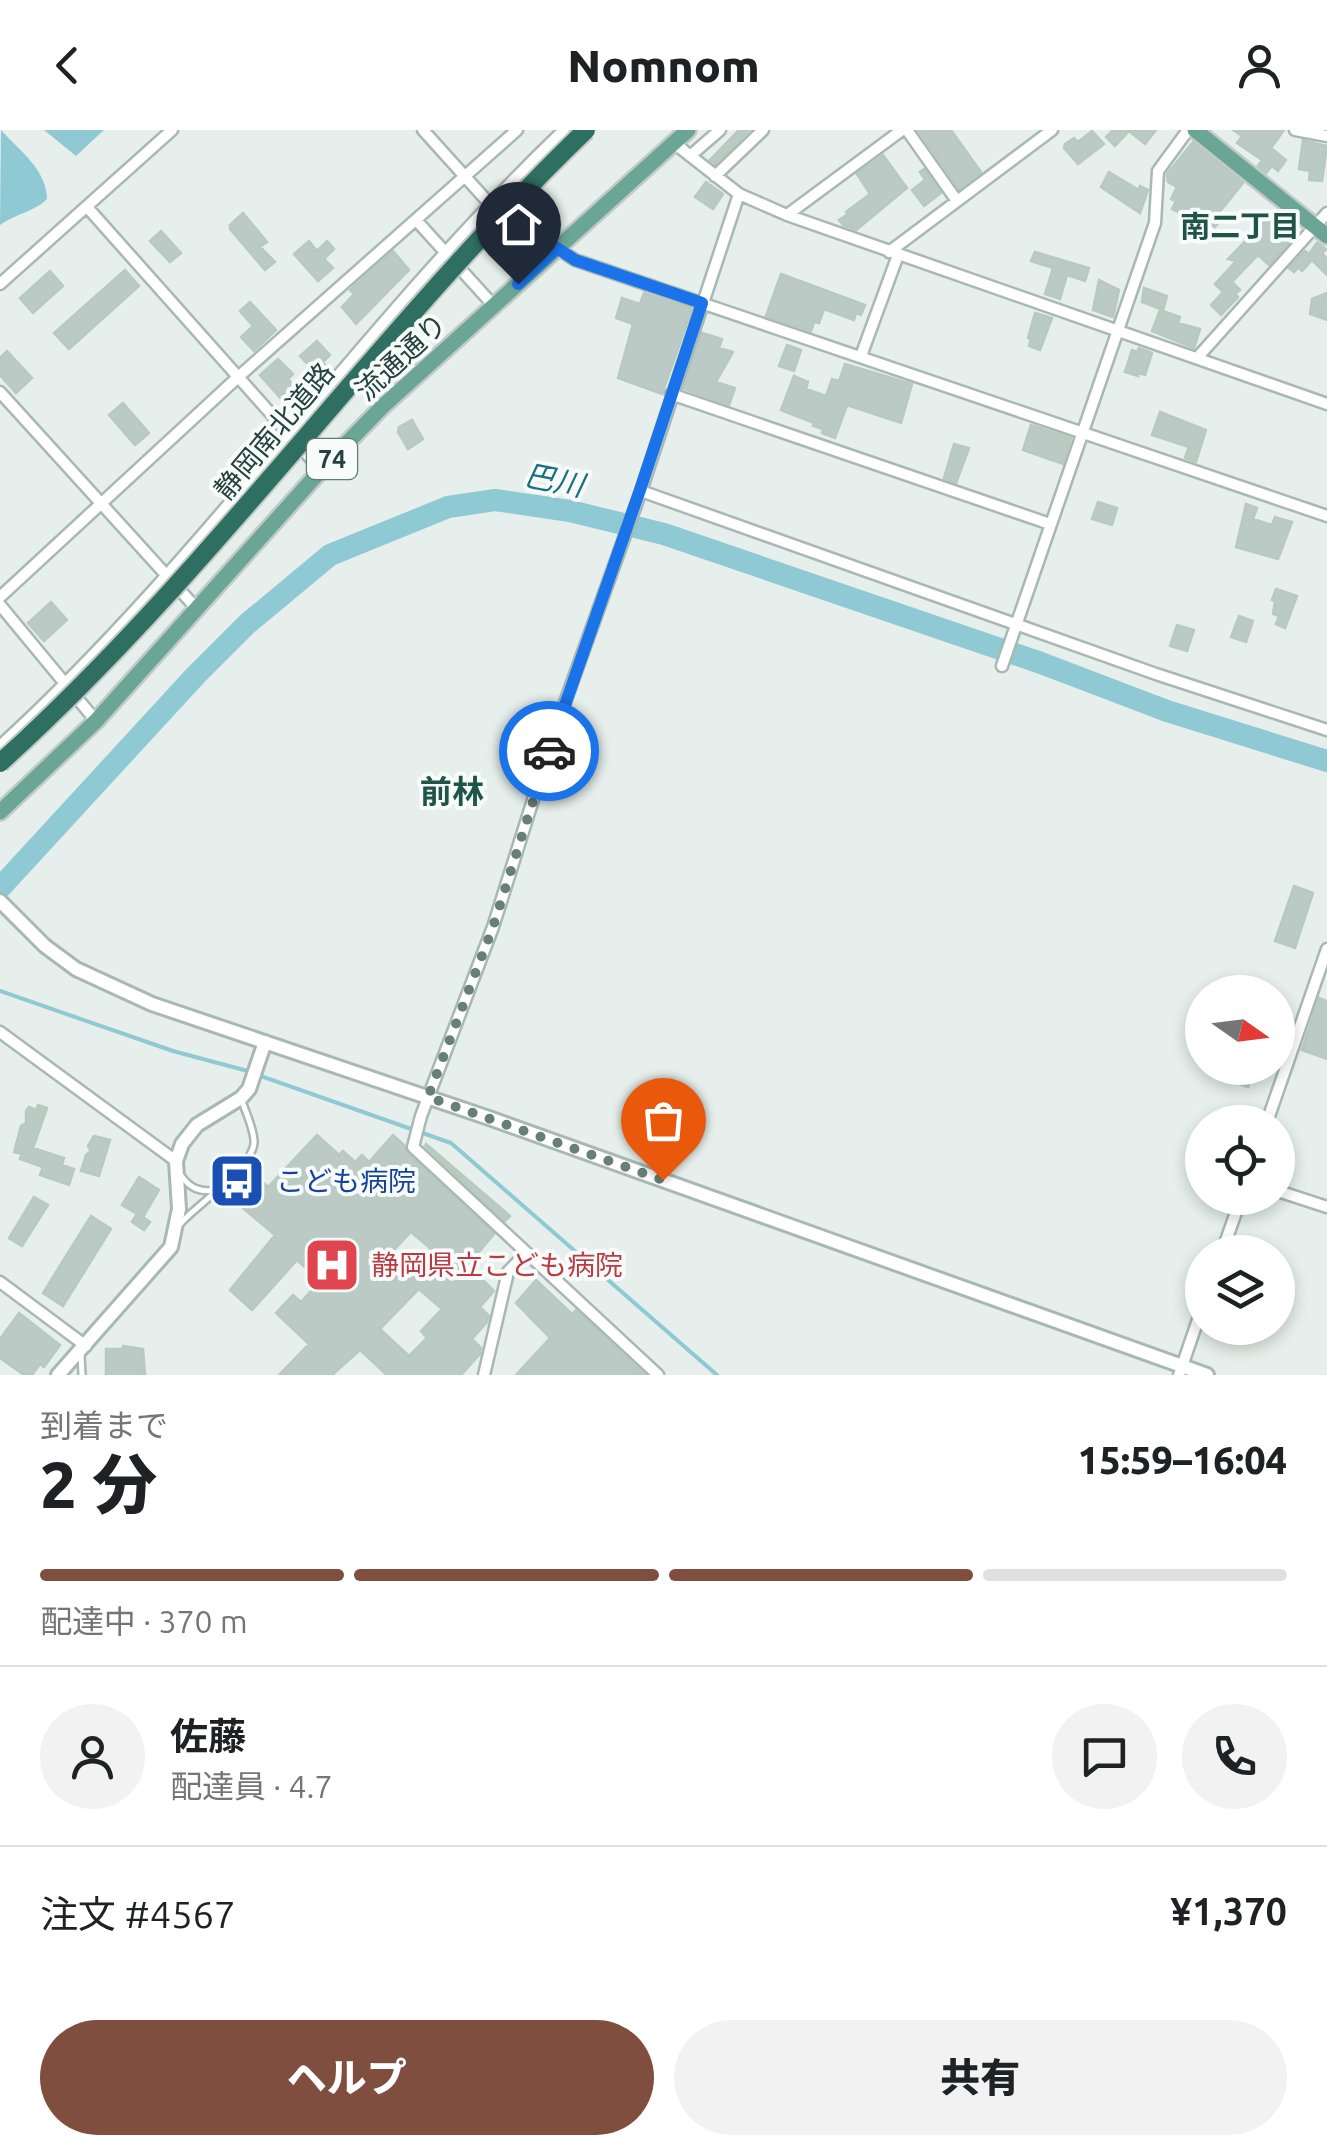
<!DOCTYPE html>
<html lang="ja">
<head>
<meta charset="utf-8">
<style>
	:root { --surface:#fff; --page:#f2f2f2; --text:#202124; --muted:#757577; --line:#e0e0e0; --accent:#7f4e3f }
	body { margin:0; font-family:Ubuntu,"Noto Sans JP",sans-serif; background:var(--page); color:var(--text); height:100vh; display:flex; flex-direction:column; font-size:38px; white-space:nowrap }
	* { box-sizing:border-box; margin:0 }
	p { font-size:32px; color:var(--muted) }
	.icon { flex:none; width:55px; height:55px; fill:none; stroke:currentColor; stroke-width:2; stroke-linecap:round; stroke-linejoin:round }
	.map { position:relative; height:1245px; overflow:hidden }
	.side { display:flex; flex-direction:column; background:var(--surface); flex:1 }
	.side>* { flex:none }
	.needle { width:65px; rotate:104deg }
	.tools { position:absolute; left:1185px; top:845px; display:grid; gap:20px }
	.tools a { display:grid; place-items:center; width:110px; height:110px; border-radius:50%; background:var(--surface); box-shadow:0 5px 15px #0003; font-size:50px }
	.pin { position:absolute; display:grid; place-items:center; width:85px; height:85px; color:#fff; margin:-102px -42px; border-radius:50% 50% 50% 0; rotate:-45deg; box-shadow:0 0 10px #0007 }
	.pin .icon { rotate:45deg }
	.courier { position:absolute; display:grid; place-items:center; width:100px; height:100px; margin:-50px; border:8px solid #1a73e8; border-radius:50%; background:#fff; color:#222; box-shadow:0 2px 12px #0007 }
	.summary em { font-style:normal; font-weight:800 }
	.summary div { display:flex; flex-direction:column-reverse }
	.summary { display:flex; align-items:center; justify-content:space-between; height:170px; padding:0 40px }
	h1 { font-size:65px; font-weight:800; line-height:75px }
	.bar { display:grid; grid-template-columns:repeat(4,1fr); gap:15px 10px; align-content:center; height:120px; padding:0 40px }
	.bar i { height:12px; border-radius:8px; background:var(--line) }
	.bar .active { background:var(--accent) }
	.bar p { grid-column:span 4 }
	.line { display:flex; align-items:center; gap:25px; padding:0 40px; border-top:2px solid var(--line) }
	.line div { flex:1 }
	.round { display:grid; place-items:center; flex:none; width:105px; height:105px; border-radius:52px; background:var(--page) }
	.primary-button { display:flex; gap:20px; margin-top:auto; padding:20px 40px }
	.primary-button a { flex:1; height:115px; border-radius:60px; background:var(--accent); color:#fff; font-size:40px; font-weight:800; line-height:115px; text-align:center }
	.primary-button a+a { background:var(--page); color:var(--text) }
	header { display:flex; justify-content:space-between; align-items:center; height:130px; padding:0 40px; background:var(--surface); font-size:45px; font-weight:800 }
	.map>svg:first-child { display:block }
	.water { fill:#8ec9d4 }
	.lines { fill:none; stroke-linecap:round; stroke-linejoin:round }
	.stream { stroke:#8ec9d4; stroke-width:4 }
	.river { stroke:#8ec9d4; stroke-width:22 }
	.building { fill:#bbcac4; stroke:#b8c9c2; stroke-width:2.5; fill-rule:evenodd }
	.service-casing { stroke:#a8b8b2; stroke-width:10 }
	.minor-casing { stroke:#a8b8b2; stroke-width:15 }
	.tertiary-casing { stroke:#a8b8b2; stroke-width:18 }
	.primary-casing { stroke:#c2cac8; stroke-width:20 }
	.service { stroke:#fff; stroke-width:5 }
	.minor { stroke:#fff; stroke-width:10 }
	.tertiary { stroke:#fff; stroke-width:12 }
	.primary { stroke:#6aa596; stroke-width:15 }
	.motorway-bridge-casing { stroke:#c2cac8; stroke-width:22; stroke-linecap:butt }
	.motorway-bridge { stroke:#2f6f62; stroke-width:18 }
	.done { stroke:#687f78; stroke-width:10; stroke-dasharray:0 18 }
	.route { stroke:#1a73e8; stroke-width:12 }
	.labels { text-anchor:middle; stroke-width:8; stroke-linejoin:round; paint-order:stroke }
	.shield { fill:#f7fbf9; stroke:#637a73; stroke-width:2.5 }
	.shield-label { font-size:25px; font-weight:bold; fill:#24423a }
	.street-label { font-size:28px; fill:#24423a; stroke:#f7fbf9 }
	.transit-label { font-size:28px; fill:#164399; stroke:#f7fbf9; text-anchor:start }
	.health-label { font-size:28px; fill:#be3a42; stroke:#f7fbf9; text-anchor:start }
	.neighbourhood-label { font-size:30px; font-weight:bold; fill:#1f5548; stroke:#f7fbf9 }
	.water-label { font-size:30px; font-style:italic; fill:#1c6f80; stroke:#f7fbf9 }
	.quarter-label { font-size:32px; font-weight:bold; fill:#1f5548; stroke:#f7fbf9 }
</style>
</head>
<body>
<header><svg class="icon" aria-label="back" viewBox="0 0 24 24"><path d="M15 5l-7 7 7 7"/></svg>Nomnom<svg class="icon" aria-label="person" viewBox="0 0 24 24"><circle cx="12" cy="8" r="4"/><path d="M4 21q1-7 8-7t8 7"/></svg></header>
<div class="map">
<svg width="1327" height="1245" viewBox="0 0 1327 1245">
	<rect width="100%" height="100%" fill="#e6efeb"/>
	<path class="water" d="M 1,0 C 19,20 47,40 47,69 C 34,82 15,84 0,95 Z
		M 44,0 L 104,0 L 76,26 Z"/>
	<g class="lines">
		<path class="stream" d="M 0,861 L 173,921 L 244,940 L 451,1013 L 717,1245"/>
		<path class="river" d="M 0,758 L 196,545 L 247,494 L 330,425 L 448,377 L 495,370 L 570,381 L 664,404 L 1041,533 L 1167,581 L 1327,631"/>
	</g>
	<path class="building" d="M 739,0 L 750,0 L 715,34 L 710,30 Z
		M 918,0 L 951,0 L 981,42 L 959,59 Z
		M 1113,0 L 1156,0 L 1145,14 L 1129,1 L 1115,16 L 1106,7 Z
		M 1233,0 L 1284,0 L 1271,18 L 1286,30 L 1278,41 L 1272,36 L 1266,43 L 1258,36 L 1262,30 L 1237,13 L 1242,6 Z
		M 1092,1 L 1104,14 L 1078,34 L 1064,18 L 1065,14 L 1074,8 L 1078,12 Z
		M 1303,10 L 1327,16 L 1322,51 L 1309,50 L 1310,41 L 1299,39 Z
		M 1193,12 L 1243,53 L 1218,84 L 1223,88 L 1215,97 L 1207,91 L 1204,95 L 1172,79 L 1176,71 L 1171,69 L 1177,57 L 1168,52 L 1167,44 Z
		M 883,25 L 907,58 L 856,100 L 843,95 L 839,90 L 848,84 L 846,82 L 870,64 L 857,44 Z
		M 924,39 L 941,63 L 924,76 L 912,60 L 925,50 L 920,42 Z
		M 1109,42 L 1139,60 L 1140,56 L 1148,60 L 1140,83 L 1101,57 Z
		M 706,52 L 723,64 L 713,79 L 695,67 Z
		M 243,83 L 267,112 L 260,117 L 275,132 L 265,140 L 230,99 L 230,95 Z
		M 1268,88 L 1290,112 L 1269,135 L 1258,125 L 1232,152 L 1240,160 L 1235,164 L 1238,167 L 1221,185 L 1211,175 L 1223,162 L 1215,154 L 1236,131 L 1228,129 Z
		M 161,101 L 181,123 L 170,132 L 150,111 Z
		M 309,111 L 317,121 L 327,111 L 334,119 L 324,129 L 333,138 L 318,151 L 294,124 Z
		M 1317,113 L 1326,119 L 1322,124 L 1327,128 L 1327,145 L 1312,130 L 1302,141 L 1299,137 L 1294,142 L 1289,138 L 1305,121 L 1309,124 Z
		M 393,121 L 409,140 L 356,194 L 342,177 L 354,164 L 350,160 Z
		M 1035,122 L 1089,138 L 1085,151 L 1067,145 L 1060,169 L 1045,164 L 1053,138 L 1031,131 Z
		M 125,140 L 139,156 L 69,219 L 54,203 Z
		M 50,141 L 63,156 L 33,183 L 20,168 Z
		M 781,144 L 865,175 L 861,185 L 856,183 L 854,190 L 824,179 L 819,193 L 814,192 L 811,201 L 766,186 Z
		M 1099,150 L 1119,160 L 1113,187 L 1093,180 Z
		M 1144,158 L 1167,166 L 1163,180 L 1142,172 Z
		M 644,163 L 692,179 L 662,264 L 618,248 L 633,194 L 616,188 L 622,168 L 640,174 Z
		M 1327,163 L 1327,190 L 1310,184 L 1312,169 Z
		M 250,172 L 276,200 L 254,221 L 241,207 L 253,196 L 240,181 Z
		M 1160,180 L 1180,187 L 1178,193 L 1200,199 L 1194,218 L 1152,201 Z
		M 1035,183 L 1052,188 L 1040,220 L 1029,216 L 1031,209 L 1028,208 Z
		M 702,203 L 722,209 L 719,218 L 733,222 L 716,252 L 735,258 L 729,275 L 684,259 Z
		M 317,211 L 330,225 L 323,232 L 326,237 L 318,245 L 300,226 Z
		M 787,215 L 801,220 L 794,241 L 779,236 Z
		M 1139,218 L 1152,223 L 1145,245 L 1138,243 L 1138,246 L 1125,242 L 1132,220 L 1137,222 Z
		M 7,221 L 32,248 L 16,263 L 0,245 L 0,228 Z
		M 278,229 L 293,244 L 288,249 L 299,262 L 285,273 L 260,245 Z
		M 845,234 L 912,254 L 901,293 L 847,275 L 835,308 L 822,303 L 823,299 L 813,296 L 814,293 L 781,280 L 794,246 L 808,252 L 806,259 L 826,266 L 832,249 L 839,251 Z
		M 123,273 L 149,303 L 135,315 L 109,285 Z
		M 1160,282 L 1206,300 L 1196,332 L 1185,328 L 1189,317 L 1152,305 Z
		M 412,290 L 423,309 L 408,319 L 398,302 L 399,297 Z
		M 1031,295 L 1071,308 L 1063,334 L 1023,320 Z
		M 954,314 L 969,318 L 956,353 L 944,348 Z
		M 1098,372 L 1117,378 L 1112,395 L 1092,389 Z
		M 1246,374 L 1257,378 L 1253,389 L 1272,395 L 1275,387 L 1292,392 L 1278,429 L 1236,417 Z
		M 1276,459 L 1297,466 L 1285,498 L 1276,494 L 1279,486 L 1273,484 L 1275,471 L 1272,470 Z
		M 51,472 L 67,490 L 44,511 L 28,493 Z
		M 1239,486 L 1253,491 L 1246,512 L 1231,507 Z
		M 1177,495 L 1194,500 L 1187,521 L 1170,516 Z
		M 1294,756 L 1313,763 L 1295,818 L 1275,811 Z
		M 1319,868 L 1327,871 L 1327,929 L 1302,920 Z
		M 1219,938 L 1255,938 L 1248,957 L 1216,946 Z
		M 38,975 L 47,978 L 33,1018 L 64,1028 L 62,1035 L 74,1039 L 69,1055 L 40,1045 L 43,1037 L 20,1029 L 22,1024 L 14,1022 L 21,996 L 26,993 L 26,981 L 29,977 L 36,980 Z
		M 317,1005 L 339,1025 L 343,1021 L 355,1032 L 362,1025 L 369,1032 L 393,1005 L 404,1015 L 407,1023 L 494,1104 L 468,1135 L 494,1161 L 480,1177 L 489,1186 L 487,1192 L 472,1209 L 481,1218 L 480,1224 L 461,1245 L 387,1245 L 360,1220 L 332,1245 L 279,1245 L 309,1214 L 276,1183 L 293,1165 L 301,1172 L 320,1151 L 297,1130 L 252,1180 L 230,1160 L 275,1105 L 225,1063 L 248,1038 L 268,1057 ZM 411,1102 L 430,1118 L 409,1143 L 390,1124 ZM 419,1159 L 442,1179 L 421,1201 L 427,1208 L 409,1226 L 380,1199 Z
		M 94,1006 L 110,1010 L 99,1046 L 81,1041 L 86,1025 L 91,1021 L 88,1016 Z
		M 426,1014 L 510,1086 L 505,1091 L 425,1016 Z
		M 139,1047 L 159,1060 L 143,1087 L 150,1092 L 144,1100 L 132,1092 L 137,1084 L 122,1075 Z
		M 34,1067 L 48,1075 L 22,1116 L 9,1108 Z
		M 91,1086 L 111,1099 L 63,1176 L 43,1163 Z
		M 536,1150 L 572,1184 L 576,1180 L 645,1245 L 516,1245 L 550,1208 L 516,1173 Z
		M 19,1183 L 60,1215 L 44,1237 L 40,1234 L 32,1245 L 24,1245 L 0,1228 L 0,1209 Z
		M 123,1216 L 143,1219 L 145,1245 L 106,1245 L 106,1219 L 123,1219 Z"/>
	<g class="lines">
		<g class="service-casing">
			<path id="service" d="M 180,1044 C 189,1058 200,1063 217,1060
				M 181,1093 C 197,1075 257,1034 254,1010 C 253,997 246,983 242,971
				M 81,1224 L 82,1245"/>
		</g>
		<g class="minor-casing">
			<path id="minor" d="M 423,0 L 542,132
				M 907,0 L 957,71
				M 1295,0 L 1327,6
				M 674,13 L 739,64 L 787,85 L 1327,274
				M 690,26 L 720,0
				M 715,46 L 763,0
				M 87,77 L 321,340
				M 787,85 L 902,0
				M 416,90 L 494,176
				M 557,118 L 575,130 L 1327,386
				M 889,122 L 1052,0
				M 0,154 L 172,0
				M 861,226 L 898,125
				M 1197,228 L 1327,83
				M 0,262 L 197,479
				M 671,264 L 1050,394
				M 641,361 L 1156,544 L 1327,600
				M 0,467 L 237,248 L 517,0
				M 0,475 L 96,591
				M 1002,536 L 1155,93 L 1158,41 L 1188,0
				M 0,616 C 206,428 363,192 564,0
				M 0,902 L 176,1031
				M 1267,992 L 1327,819
				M 1278,1061 L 1327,1077
				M 1222,1122 L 1241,1068
				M 0,1152 L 86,1216
				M 484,1245 L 508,1142 L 526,1123
				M 658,1245 L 413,1017 L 421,986 L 493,797 L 555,600 L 641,361 L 739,64
				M 1179,1245 L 1202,1178"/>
		</g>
		<g class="tertiary-casing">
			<path id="tertiary" d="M 0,771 L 45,816 L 76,839 L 152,874 L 489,988 L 1207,1245
				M 58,1245 L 171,1117 L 179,1079 L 176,1031 L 182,1014 L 197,995 L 241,968 L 249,959 L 265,912"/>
		</g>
		<g class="primary-casing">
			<path id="primary" d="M 1195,0 L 1327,106
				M 0,682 L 96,591 L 321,340 L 382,277 L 688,0"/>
		</g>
		<use href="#service" class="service"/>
		<use href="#minor" class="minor"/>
		<use href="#tertiary" class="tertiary"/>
		<use href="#primary" class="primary"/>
		<g class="motorway-bridge-casing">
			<path id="motorway-bridge" d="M 0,633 C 214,440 378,200 586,0"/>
		</g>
		<use href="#motorway-bridge" class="motorway-bridge"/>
	</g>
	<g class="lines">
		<path class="done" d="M 549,621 L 493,797 L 428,967 L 663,1050"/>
		<path class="route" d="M 518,154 L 557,118 L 575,130 L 702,173 L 640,360 L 549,621"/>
	</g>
	<defs>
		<g id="bus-square" transform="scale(2.875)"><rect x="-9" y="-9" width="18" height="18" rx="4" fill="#1a4fb4" stroke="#f7fbf9"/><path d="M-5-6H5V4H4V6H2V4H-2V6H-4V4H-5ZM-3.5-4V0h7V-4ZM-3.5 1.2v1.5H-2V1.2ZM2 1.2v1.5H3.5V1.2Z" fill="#fff"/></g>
		<g id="hospital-square" transform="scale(2.875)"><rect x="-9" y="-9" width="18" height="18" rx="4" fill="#e0444e" stroke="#f7fbf9"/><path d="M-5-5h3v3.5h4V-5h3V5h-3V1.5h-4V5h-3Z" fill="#fff"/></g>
	</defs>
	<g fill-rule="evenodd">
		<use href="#bus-square" x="237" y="1051"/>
		<use href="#hospital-square" x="332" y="1135"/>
	</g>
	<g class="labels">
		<rect class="shield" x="307" y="309" width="50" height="40" rx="8"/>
		<g class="shield-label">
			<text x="332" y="338">74</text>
		</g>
		<g class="street-label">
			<text transform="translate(401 227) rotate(-43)" y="10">流通通り</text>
			<text transform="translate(274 301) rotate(-50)" y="10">静岡南北道路</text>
		</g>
		<g class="transit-label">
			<text x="276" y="1061">こども病院</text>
		</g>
		<g class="health-label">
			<text x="371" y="1145">静岡県立こども病院</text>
		</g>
		<g class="neighbourhood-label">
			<text x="1240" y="107">南二丁目</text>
		</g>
		<g class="water-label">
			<text transform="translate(554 351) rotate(11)" y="10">巴川</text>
		</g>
		<g class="quarter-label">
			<text x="452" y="673">前林</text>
		</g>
	</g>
</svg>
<div class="tools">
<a><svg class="needle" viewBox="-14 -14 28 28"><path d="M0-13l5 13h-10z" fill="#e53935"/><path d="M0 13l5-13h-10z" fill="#757577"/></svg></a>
<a><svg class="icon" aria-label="locate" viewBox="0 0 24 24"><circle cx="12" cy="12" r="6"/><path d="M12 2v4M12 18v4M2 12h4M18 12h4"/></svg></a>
<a><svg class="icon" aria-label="layers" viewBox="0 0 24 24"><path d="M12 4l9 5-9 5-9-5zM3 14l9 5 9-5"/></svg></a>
</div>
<div class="pin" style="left:663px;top:1050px;background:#ea580c"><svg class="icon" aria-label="bag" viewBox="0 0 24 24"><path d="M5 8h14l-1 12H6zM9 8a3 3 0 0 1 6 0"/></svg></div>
<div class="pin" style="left:518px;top:154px;background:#1f2937"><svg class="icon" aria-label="home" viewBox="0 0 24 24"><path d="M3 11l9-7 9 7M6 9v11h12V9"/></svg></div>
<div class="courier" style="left:549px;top:621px"><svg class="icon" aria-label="car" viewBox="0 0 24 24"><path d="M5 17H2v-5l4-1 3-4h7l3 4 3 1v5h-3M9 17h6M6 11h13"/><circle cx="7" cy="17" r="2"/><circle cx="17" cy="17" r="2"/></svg></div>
</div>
<section class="side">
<div class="summary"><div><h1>2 分</h1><p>到着まで</p></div><em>15:59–16:04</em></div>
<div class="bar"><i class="active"></i><i class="active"></i><i class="active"></i><i></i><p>配達中 · 370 m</p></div>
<div class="line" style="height:180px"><a class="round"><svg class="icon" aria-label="person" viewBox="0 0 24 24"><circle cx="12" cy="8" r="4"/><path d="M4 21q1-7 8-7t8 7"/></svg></a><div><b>佐藤</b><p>配達員 · 4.7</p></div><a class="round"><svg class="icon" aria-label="chat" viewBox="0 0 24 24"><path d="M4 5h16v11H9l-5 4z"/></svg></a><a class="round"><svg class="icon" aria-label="phone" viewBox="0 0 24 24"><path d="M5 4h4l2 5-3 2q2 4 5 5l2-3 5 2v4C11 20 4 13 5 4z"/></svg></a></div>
<div class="line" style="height:130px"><div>注文 #4567</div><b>¥1,370</b></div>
<div class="primary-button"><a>ヘルプ</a><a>共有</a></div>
</section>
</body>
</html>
